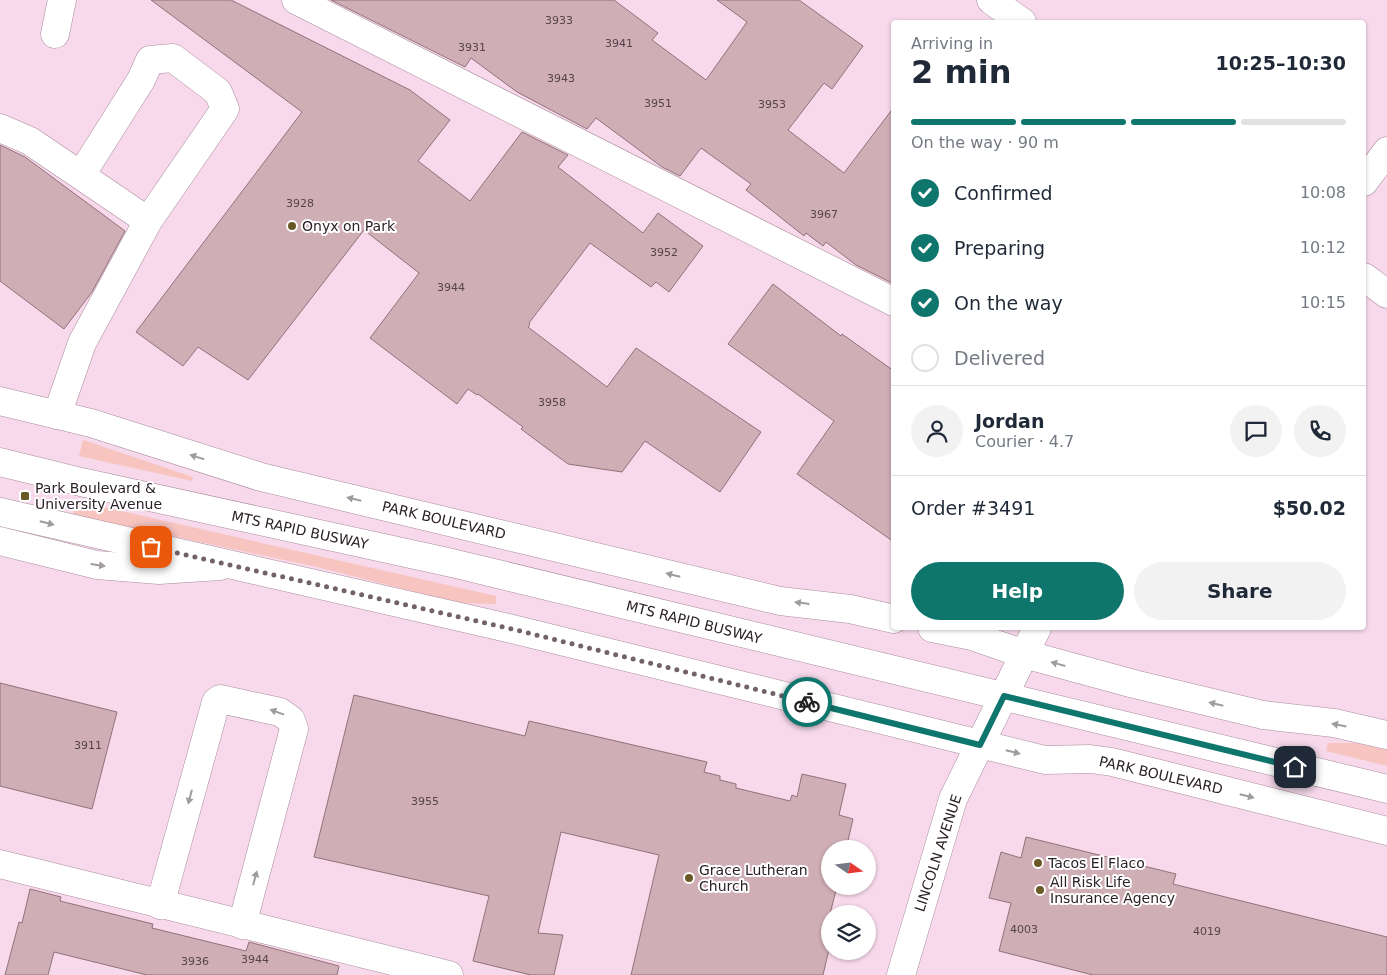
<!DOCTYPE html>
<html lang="en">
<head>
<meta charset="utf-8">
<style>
	:root { --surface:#fff; --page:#f2f2f3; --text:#1f2937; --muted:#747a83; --line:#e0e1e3; --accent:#0f766e }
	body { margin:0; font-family:"DejaVu Sans",sans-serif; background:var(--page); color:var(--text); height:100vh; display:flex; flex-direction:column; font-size:19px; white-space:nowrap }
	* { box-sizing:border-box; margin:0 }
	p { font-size:16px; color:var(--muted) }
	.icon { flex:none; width:28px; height:28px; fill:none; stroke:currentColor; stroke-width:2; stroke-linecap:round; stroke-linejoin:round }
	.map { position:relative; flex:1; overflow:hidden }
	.panel { position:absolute; left:891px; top:20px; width:475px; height:610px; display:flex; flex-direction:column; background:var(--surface); border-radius:5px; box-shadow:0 1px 4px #0004 }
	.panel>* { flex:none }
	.needle { width:32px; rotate:104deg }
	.tools { position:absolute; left:821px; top:840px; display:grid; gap:10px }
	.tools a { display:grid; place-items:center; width:55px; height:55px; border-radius:50%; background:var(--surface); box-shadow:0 1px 4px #0004; font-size:25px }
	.pin { position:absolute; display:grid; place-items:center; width:42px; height:42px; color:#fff; margin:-21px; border-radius:10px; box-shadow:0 2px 8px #0006 }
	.courier { position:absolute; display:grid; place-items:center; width:50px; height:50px; margin:-25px; border:4px solid #0f766e; border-radius:50%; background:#fff; color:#222; box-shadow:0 1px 6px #0007 }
	.summary em { font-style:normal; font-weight:600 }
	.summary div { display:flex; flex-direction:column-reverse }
	.summary { display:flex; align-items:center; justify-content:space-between; height:85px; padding:0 20px }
	h1 { font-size:32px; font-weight:600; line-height:38px }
	.bar { display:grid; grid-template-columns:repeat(4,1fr); gap:8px 5px; align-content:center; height:60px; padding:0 20px }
	.bar i { height:6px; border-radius:4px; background:var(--line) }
	.bar .selected { background:var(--accent) }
	.bar p { grid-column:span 4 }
	.line { display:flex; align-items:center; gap:12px; padding:0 20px; border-top:1px solid var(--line) }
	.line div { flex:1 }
	.round { display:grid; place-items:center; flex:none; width:52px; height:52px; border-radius:26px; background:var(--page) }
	ol { padding:0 20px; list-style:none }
	li { display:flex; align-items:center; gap:15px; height:55px }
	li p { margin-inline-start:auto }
	li .icon { padding:5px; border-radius:50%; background:var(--accent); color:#fff; stroke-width:4 }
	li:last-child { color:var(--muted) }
	li i { width:28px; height:28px; border:2px solid var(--line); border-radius:50% }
	.primary-button { display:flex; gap:10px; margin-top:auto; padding:10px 20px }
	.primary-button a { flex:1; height:58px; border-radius:30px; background:var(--accent); color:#fff; font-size:20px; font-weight:600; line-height:58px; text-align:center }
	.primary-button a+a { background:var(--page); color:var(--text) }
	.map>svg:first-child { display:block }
	.green { fill:#f7c4c0 }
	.building { fill:#d0aeb6; stroke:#917179 }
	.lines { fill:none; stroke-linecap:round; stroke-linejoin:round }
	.minor-casing { stroke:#a88c9d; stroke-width:29 }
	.major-casing { stroke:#a88c9d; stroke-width:29 }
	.minor { stroke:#fff; stroke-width:28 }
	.major { stroke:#fff; stroke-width:28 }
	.oneway { fill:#a09b9e }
	.done { stroke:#73616c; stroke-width:5; stroke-dasharray:0 9 }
	.route { stroke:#0f766e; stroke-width:6 }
	.poi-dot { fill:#6a5826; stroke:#fff; stroke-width:2 }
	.labels { text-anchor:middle; stroke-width:4; stroke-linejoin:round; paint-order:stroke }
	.number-label { font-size:11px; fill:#55444c }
	.poi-label { font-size:14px; fill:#2c2128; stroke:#fff; text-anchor:start }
	.street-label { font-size:14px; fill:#2c2128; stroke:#fff }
</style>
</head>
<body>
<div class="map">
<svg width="1387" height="975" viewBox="0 0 1387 975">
	<rect width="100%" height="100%" fill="#f7d9eb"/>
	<path class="green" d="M 83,440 L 193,477 L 192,481 L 79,456 Z
		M 77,501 L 496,596 L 496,604 L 459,603 L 317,567 L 73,515 Z
		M 1328,743 L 1356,743 L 1387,750 L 1387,766 L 1326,751 Z"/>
	<path class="building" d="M 151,0 L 231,0 L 410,90 L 450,120 L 418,161 L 470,201 L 522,132 L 568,155 L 558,167 L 643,233 L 658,213 L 703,246 L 669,292 L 656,282 L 651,287 L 590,243 L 529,323 L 530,324 L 528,327 L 607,387 L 636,348 L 761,432 L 720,492 L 645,441 L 622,472 L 568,464 L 521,429 L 523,427 L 478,394 L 477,395 L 468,389 L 457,404 L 370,338 L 419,273 L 364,230 L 248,380 L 198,347 L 183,366 L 136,332 L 302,112 Z
		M 331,0 L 614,0 L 658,33 L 652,40 L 706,80 L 747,22 L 717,0 L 799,0 L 863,46 L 832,89 L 824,83 L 788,130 L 844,173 L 894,107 L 894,284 L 856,265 L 826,242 L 823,246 L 806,233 L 804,236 L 746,190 L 751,184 L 701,148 L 680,176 L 662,167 L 596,118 L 587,129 L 517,92 L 471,58 L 465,67 Z
		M 0,145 L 25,157 L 125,231 L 92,292 L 64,329 L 0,281 Z
		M 773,284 L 841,336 L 842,334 L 894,371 L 894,542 L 797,474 L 834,421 L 728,344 Z
		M 0,683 L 117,712 L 92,809 L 0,786 Z
		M 354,695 L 525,736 L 529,721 L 707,762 L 704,772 L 720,776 L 720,780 L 736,784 L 736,788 L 790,801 L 792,795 L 797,797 L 802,774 L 846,784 L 839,815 L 853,819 L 846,849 L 830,849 L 830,886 L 837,886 L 830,914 L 830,945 L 823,975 L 631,975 L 659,855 L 561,832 L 538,933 L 563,935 L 554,975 L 531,975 L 473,961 L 489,896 L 314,857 Z
		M 1026,837 L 1176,874 L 1173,884 L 1387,937 L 1387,975 L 1093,975 L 999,951 L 1011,903 L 989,898 L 1001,852 L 1021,858 Z
		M 30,889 L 61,897 L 60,901 L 153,924 L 152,928 L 246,951 L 249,942 L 339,966 L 337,975 L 147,975 L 54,952 L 48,975 L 5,975 L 19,922 L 22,923 Z"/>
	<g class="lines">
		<g class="minor-casing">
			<path id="minor" d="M 296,0 L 894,302
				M 991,0 L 1022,22
				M 55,34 L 62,0
				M 0,128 L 30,141 L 148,221
				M 1364,182 L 1387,151
				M 1364,277 L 1387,294
				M 57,415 L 82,343 L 148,221 L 225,109 L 218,92 L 173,58 L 150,60 L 141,80 L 81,175
				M 0,462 L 81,482 L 452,563 L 1387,789
				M 0,541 L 97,565 L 159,570 L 220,566
				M 0,864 L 449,975
				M 160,905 L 216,702 L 220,699 L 280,712 L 291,720 L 294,729 L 242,925
				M 901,975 L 953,799 L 1037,628"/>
		</g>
		<g class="major-casing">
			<path id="major" d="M 0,401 L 91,423 L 261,477 L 780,601 L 850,609 L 894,619
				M 0,512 L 508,628 L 1045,760 L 1090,759 L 1112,762 L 1387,831
				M 932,628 L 972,636 L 1024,654 L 1134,684 L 1263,715 L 1334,723 L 1387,735"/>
		</g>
		<use href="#minor" class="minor"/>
		<use href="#major" class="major"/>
	</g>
	<defs><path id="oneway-solid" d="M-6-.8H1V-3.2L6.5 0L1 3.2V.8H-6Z" transform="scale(1.25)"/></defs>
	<g class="oneway">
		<use href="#oneway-solid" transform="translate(197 457) rotate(-163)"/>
		<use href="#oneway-solid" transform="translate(354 499) rotate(-167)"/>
		<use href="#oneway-solid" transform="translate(47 523) rotate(14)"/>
		<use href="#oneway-solid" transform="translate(98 565) rotate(8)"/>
		<use href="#oneway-solid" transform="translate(673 575) rotate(-166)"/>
		<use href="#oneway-solid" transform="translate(802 603) rotate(-173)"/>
		<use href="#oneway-solid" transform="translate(1058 664) rotate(-164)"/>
		<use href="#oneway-solid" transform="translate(1216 704) rotate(-167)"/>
		<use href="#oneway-solid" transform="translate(277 712) rotate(-160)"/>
		<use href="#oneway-solid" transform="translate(1339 725) rotate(-169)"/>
		<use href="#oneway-solid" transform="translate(1013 752) rotate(14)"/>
		<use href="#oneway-solid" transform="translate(1247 796) rotate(14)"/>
		<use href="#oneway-solid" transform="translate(190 797) rotate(105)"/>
		<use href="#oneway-solid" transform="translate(255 878) rotate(-75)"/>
	</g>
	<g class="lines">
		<path class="done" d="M 151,547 L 508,628 L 807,702"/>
		<path class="route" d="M 807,702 L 980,745 L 1004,696 L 1295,767"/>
	</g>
	<g class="poi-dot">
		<circle cx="292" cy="226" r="5"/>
		<rect x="20" y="491" width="10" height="10" rx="2.5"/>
		<circle cx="1038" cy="863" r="5"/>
		<circle cx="689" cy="878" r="5"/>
		<circle cx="1040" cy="890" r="5"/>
	</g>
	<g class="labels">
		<g class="number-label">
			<text x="559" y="24">3933</text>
			<text x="619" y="47">3941</text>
			<text x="472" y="51">3931</text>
			<text x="561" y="82">3943</text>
			<text x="658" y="107">3951</text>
			<text x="772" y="108">3953</text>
			<text x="300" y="207">3928</text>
			<text x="824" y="218">3967</text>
			<text x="664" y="256">3952</text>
			<text x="451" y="291">3944</text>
			<text x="552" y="406">3958</text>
			<text x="88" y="749">3911</text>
			<text x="425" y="805">3955</text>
			<text x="1024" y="933">4003</text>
			<text x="1207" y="935">4019</text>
			<text x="255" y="963">3944</text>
			<text x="195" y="965">3936</text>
		</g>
		<g class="poi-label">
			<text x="302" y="231">Onyx on Park</text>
			<text x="35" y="493">Park Boulevard &amp;<tspan x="35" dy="16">University Avenue</tspan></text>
			<text x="1048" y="868">Tacos El Flaco</text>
			<text x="699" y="875">Grace Lutheran<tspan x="699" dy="16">Church</tspan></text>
			<text x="1050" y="887">All Risk Life<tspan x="1050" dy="16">Insurance Agency</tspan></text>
		</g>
		<g class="street-label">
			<text transform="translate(444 520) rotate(13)" y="5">PARK BOULEVARD</text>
			<text transform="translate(300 530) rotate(12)" y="5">MTS RAPID BUSWAY</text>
			<text transform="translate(694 622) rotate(14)" y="5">MTS RAPID BUSWAY</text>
			<text transform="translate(1161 775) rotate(13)" y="5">PARK BOULEVARD</text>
			<text transform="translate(938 853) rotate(-72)" y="5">LINCOLN AVENUE</text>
		</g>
	</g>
</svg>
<div class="tools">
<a><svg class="needle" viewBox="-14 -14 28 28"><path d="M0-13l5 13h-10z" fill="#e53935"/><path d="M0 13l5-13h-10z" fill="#747a83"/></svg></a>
<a><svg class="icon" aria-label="layers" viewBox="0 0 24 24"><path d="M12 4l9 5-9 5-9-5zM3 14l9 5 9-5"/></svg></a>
</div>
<div class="pin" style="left:151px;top:547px;background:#ea580c"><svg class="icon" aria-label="bag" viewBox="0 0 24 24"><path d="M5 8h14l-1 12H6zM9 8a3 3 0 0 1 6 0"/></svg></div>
<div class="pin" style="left:1295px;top:767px;background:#1f2937"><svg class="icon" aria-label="home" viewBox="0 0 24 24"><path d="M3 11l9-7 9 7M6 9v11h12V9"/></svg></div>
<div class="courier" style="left:807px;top:702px"><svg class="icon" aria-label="bike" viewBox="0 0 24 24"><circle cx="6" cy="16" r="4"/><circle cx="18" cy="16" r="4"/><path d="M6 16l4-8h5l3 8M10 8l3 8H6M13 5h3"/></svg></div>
<section class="panel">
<div class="summary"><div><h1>2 min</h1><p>Arriving in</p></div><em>10:25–10:30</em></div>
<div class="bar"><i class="selected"></i><i class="selected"></i><i class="selected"></i><i></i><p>On the way · 90 m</p></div>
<ol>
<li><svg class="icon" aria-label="check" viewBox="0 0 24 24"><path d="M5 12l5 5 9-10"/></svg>Confirmed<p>10:08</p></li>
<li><svg class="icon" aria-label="check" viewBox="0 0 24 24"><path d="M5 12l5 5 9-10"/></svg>Preparing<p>10:12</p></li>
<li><svg class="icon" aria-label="check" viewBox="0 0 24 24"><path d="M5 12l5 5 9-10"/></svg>On the way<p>10:15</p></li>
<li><i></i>Delivered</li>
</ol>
<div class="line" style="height:90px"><a class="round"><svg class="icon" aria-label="person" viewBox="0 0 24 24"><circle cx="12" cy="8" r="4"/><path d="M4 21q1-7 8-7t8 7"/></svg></a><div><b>Jordan</b><p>Courier · 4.7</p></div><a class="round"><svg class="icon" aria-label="chat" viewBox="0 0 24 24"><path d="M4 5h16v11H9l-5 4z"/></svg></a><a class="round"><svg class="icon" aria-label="phone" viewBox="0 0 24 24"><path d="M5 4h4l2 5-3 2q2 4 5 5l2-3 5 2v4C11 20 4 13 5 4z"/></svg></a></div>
<div class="line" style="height:65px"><div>Order #3491</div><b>$50.02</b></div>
<div class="primary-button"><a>Help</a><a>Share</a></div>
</section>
</div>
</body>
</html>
